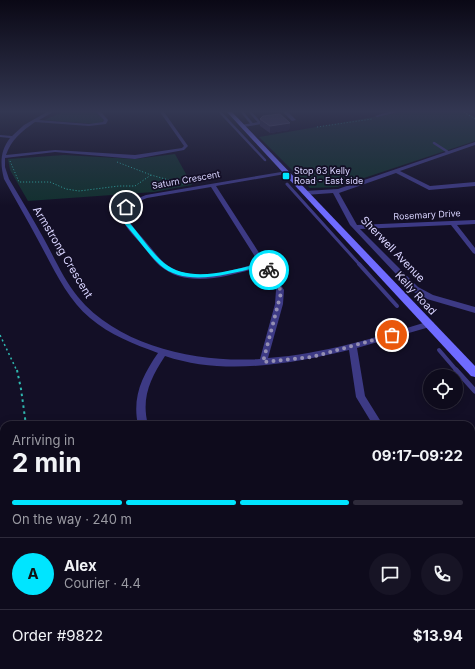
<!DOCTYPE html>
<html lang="en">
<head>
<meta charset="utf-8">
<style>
	:root { --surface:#0e0b1c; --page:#171425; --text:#f1f3f6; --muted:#9b9ba3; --line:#2e2b3b; --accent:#00e5ff }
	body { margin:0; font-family:Inter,sans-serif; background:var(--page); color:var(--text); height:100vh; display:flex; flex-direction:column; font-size:15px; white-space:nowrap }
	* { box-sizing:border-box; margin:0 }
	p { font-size:13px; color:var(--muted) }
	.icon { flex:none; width:22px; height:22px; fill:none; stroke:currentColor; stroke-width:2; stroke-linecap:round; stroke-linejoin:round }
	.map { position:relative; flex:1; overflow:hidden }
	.side { position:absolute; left:0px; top:421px; width:475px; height:248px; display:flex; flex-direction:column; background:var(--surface); border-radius:12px 12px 0 0; box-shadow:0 2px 10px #0003,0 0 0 1px var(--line) }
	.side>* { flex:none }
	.fabs { position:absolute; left:423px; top:369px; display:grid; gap:8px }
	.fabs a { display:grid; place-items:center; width:40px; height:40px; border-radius:50%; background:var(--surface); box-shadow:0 2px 10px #0003,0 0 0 1px var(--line); font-size:20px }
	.pin { position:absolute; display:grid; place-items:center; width:34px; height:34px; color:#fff; margin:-17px; border:2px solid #fff; border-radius:50%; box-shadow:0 1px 4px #0007 }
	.courier { position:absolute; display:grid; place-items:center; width:40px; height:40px; margin:-20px; border:3px solid #00e5ff; border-radius:50%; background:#fff; color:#222; box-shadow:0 1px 5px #0007 }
	.overview em { font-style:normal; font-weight:700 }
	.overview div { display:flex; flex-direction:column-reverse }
	.overview { display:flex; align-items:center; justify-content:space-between; height:68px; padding:0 12px }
	h1 { font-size:26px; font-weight:700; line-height:30px }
	.bar { display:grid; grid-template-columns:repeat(4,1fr); gap:6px 4px; align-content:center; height:48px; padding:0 12px }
	.bar i { height:5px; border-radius:3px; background:var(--line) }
	.bar .active { background:var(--accent) }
	.bar p { grid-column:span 4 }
	.line { display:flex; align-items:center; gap:10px; padding:0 12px; border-top:1px solid var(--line) }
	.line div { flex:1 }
	.round { display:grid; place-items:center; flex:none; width:42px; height:42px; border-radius:21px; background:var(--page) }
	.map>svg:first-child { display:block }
	.green { fill:#12302f }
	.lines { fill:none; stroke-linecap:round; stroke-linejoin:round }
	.path-far3 { stroke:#2fb8b0; stroke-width:1; stroke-dasharray:1 2; stroke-linecap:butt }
	.path-far2 { stroke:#2fb8b0; stroke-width:1.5; stroke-dasharray:2 3; stroke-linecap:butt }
	.path-far1 { stroke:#2fb8b0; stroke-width:2; stroke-dasharray:2.5 3.5; stroke-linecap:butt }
	.path { stroke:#2fb8b0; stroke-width:2.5; stroke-dasharray:3 4.5; stroke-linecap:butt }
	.lane-far3 { stroke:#3d3a85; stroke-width:2.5 }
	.lane-far2 { stroke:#3d3a85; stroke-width:3 }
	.lane-far1 { stroke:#3d3a85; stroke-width:4 }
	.lane { stroke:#3d3a85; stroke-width:5 }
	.street { fill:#3d3a85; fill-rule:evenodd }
	.secondary { fill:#6f6bff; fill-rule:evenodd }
	.primary { fill:#c25bff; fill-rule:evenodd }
	.wall { fill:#312854 }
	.shaded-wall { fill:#1d163a }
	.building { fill:#433a66; stroke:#5a527e }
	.route { fill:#00e5ff }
	.done { stroke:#948fb3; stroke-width:4; stroke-dasharray:0 7.2 }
	.poi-dot { fill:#00e5ff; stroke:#130f26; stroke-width:1.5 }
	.labels { text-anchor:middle; stroke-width:3.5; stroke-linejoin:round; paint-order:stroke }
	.far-poi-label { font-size:9px; fill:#d9d4ff; stroke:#130f26; text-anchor:start }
	.far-street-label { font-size:9px; fill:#d9d4ff; stroke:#130f26 }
	.street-label { font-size:11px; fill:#d9d4ff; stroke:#130f26 }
</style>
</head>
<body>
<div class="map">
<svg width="475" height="669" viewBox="0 0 475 669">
	<rect width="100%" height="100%" fill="#130f26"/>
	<path class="green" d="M 63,112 L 95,112 L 104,120 L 102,122 L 95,124 L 44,120 Z
		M 402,112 L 467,112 L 475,117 L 475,141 L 337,187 L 310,188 L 259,137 Z
		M 175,154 L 192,185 L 154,192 L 28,201 L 10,170 L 8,159 L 64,155 L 135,159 Z"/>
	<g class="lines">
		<path class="path-far3" d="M 464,112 L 475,119
			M 317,127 L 372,119
			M 10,161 L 19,182 L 50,182 L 66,189 L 79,191 L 119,186 L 135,186 L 151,175
			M 117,162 L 151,175 L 183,184
			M 304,182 L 350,180"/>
		<path class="path-far2" d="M 0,335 L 17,371"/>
		<path class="path-far1" d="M 17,370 L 21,389 L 26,425"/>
		<path class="path" d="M 128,665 L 130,669"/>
		<path class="lane-far3" d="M 220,112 L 265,160
			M 242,112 L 252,124
			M 242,126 L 260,123 L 250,112
			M 434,143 L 448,152"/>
		<path class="lane-far2" d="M 287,184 L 360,265"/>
		<path class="lane-far1" d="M 359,264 L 397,306
			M 439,350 L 457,371"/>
		<path class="lane" d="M 456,370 L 475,391"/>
		<path class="street" d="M 47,112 L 53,112 L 39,120 L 89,124 L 103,122 L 104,120 L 96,112 L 101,112 L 108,120 L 106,124 L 89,126 L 35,122 C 22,131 11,140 6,155 L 55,150 L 135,155 L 182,148 L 184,146 L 160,112 L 164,112 L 188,146 L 184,150 L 135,159 L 55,152 L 5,158 L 5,167 L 9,179 C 21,199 33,219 44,239 C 55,259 64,280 78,297 C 119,347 199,363 260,359 L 275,304 L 276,290 L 262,267 C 230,275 189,290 160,266 C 153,260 148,252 142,245 C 133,235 123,226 120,212 L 126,203 L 146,195 L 287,171 L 288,172 L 285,174 L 216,186 L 265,262 L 268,264 L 268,265 L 284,290 L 283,304 L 268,358 C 324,354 377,337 430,321 L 433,322 L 434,324 L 433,326 L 357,348 L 365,396 L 383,425 L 373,425 L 356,397 L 349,350 C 290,364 224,376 165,356 C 150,379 141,398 148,425 L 138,425 C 132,397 142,376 158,353 C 134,344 110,335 90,318 C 66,298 53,267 38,240 C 27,219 15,199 4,179 C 0,164 0,151 10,138 L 0,137 L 0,135 L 12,136 L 24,125 ZM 211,187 L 259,263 C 230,271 194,284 167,265 C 159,259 153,250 146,242 C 138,232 129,225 126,212 L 130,205 L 147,198 Z
			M 283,112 L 288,112 L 296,120 L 292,121 Z
			M 388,112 L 398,112 L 377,117 L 375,116 Z
			M 475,142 L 475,145 L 400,171 L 430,186 L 475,182 L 475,186 L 429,190 L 396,173 L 339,193 L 357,225 L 475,220 L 475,224 L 457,225 L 475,248 L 475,254 L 473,253 L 451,225 L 360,229 L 418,287 L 433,295 L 475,307 L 475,313 L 427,299 L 412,291 L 350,225 L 333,193 L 305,195 L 302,193 L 305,191 L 338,189 Z
			M 471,567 L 475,569 L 475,585 L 471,583 Z
			M 289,665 L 306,665 L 308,669 L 291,669 Z"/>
		<path class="secondary" d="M 227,112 L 232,112 L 475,366 L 475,377 L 471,376 Z"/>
		<path class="primary" d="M 0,613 L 4,615 L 4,646 L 0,644 Z
			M 4,659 L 4,665 L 18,665 L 19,669 L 3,669 L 2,665 Z"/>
	</g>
	<path class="wall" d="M 260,119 L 290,123 L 289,130 L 270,133 L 260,126 Z"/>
	<path class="shaded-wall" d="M 290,123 L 289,130 L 270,133 L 270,126 Z"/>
	<path class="building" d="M 280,114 L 290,123 L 270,126 L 260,119 L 263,116 Z"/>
	<linearGradient id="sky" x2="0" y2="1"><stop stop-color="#0a0815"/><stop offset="0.54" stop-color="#333752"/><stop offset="1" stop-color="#333752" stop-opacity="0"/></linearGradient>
	<rect width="475" height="206" fill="url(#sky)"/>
	<path class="route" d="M 124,206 L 128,207 L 126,214 L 128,221 C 140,235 151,252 164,263 C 191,285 235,269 265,262 L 272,270 L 267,271 L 264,266 C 233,272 187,289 160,265 C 147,253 136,236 124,223 L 121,214 Z"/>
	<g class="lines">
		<path class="done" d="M 269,270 L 279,286 L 281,293 L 263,362 L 312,357 L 392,335"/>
	</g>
	<rect class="poi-dot" x="282" y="172" width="8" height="8" rx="2"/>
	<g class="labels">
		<g class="far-poi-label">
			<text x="294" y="174">Stop 63 Kelly<tspan x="294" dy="10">Road - East side</tspan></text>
		</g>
		<g class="far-street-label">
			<text transform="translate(186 180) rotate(-10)" y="3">Saturn Crescent</text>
			<text transform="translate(427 215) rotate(-3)" y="3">Rosemary Drive</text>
		</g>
		<g class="street-label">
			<text transform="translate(393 249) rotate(46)" y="4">Sherwell Avenue</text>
			<text transform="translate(63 252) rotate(59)" y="4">Armstrong Crescent</text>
			<text transform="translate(416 293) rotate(47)" y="4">Kelly Road</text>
		</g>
	</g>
</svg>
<div class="fabs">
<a><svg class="icon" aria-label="locate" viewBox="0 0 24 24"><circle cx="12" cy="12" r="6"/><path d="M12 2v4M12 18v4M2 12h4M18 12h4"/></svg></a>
</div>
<div class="pin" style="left:392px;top:335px;background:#ea580c"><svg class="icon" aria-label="bag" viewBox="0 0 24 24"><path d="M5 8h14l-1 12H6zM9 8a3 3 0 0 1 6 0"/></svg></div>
<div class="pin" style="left:126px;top:207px;background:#1f2937"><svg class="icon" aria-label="home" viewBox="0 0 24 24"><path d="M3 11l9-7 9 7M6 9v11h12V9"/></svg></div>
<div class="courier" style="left:269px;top:270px"><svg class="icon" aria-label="bike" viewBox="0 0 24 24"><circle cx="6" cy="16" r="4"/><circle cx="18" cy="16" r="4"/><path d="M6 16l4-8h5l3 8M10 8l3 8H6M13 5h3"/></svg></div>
<section class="side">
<div class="overview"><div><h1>2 min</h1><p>Arriving in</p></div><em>09:17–09:22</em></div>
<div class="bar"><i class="active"></i><i class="active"></i><i class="active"></i><i></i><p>On the way · 240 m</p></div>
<div class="line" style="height:72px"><b class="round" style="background:var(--accent);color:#111">A</b><div><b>Alex</b><p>Courier · 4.4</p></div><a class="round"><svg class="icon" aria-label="chat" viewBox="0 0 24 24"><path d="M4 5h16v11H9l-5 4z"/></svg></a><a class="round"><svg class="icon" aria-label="phone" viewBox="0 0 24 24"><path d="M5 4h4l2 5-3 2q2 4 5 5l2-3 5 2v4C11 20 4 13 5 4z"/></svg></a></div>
<div class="line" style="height:52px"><div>Order #9822</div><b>$13.94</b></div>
</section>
</div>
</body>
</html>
